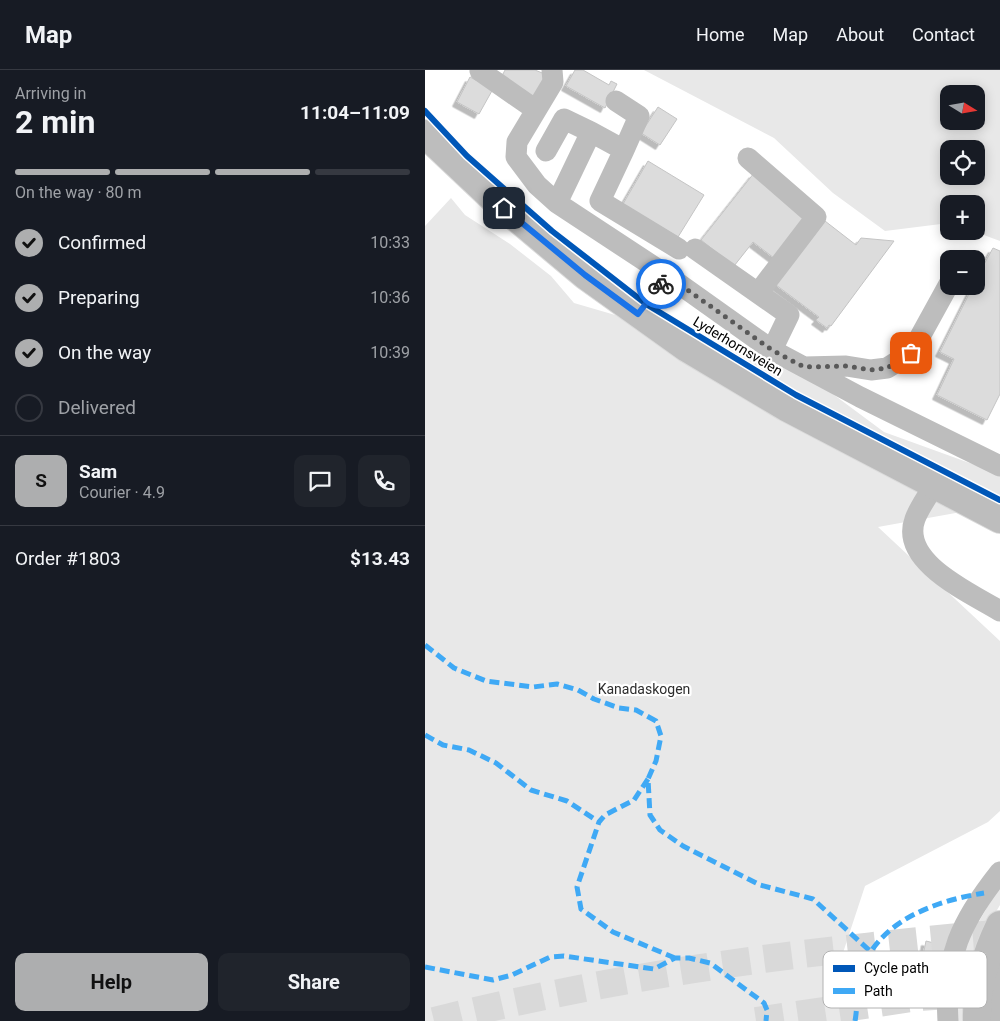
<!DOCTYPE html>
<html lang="en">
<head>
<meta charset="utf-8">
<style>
	:root { --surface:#171b24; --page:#20242c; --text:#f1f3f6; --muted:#9ea1a6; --line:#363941; --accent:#adaeaf }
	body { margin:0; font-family:Roboto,sans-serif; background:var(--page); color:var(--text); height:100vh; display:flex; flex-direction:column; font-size:19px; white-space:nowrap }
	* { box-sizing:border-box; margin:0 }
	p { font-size:16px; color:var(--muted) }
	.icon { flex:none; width:28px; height:28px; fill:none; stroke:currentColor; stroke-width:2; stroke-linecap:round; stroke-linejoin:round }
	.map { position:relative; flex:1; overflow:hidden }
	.sheet { display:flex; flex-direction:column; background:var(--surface); width:425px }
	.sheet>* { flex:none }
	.needle { width:32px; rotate:101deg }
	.controls { position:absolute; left:515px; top:15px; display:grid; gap:10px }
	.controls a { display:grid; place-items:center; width:45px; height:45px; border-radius:10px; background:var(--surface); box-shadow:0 2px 12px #0003; font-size:25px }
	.pin { position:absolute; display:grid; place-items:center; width:42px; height:42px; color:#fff; margin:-21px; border-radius:10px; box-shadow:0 2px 8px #0006 }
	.courier { position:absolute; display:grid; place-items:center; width:50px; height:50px; margin:-25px; border:4px solid #1a73e8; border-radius:50%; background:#fff; color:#222; box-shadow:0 1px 6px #0007 }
	.summary em { font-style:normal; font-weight:700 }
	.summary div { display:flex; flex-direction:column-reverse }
	.summary { display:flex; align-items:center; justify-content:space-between; height:85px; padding:0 15px }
	h1 { font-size:32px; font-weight:700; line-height:38px }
	.bar { display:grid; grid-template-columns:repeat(4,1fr); gap:8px 5px; align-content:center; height:60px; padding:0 15px }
	.bar i { height:6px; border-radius:4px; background:var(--line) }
	.bar .active { background:var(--accent) }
	.bar p { grid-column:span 4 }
	.line { display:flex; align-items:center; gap:12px; padding:0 15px; border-top:1px solid var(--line) }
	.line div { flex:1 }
	.round { display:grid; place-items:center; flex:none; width:52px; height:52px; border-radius:10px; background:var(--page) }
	ol { padding:0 15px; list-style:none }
	li { display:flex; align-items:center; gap:15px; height:55px }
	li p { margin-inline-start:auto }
	li .icon { padding:5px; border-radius:50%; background:var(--accent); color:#111; stroke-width:4 }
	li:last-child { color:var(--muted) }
	li i { width:28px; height:28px; border:2px solid var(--line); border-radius:50% }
	.primary-button { display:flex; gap:10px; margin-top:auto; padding:10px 15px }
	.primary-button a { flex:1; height:58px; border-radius:10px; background:var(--accent); color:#111; font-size:20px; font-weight:700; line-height:58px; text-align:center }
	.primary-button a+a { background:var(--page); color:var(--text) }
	header { display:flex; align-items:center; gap:30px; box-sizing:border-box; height:70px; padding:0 25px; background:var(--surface); border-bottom:1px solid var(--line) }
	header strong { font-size:24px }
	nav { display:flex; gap:28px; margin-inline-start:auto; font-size:18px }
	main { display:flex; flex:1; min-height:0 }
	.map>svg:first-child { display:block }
	.green { fill:#e8e8e8; fill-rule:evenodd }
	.building { fill:#dcdcdc; stroke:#c4c4c4; filter:url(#shadow) }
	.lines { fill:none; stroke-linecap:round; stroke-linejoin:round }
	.major-tunnel { stroke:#d9d9d9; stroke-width:28; stroke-dasharray:28 14; stroke-linecap:butt }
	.major-casing { stroke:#dbdbdb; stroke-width:30 }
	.highway-casing { stroke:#dbdbdb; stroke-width:30 }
	.minor { stroke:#bdbdbd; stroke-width:21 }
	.major { stroke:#bdbdbd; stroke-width:28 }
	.highway { stroke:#bdbdbd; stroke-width:28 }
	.quiet { stroke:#3fa9f5; stroke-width:5; stroke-dasharray:10 5; stroke-linecap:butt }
	.cycleway-casing { stroke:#fff; stroke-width:9 }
	.cycleway { stroke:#0057b8; stroke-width:6 }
	.done { stroke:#595959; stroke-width:5; stroke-dasharray:0 9 }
	.route { stroke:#1a73e8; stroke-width:6 }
	.labels { text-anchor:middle; stroke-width:4.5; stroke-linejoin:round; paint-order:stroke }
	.street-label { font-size:14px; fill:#000; stroke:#fff }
	.park-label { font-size:14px; fill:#2d2d2d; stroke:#fff }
	.key { fill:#fff; stroke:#b2b2b2; stroke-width:1 }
	.key-label { font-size:14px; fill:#000 }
</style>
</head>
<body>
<header>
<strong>Map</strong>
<nav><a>Home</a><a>Map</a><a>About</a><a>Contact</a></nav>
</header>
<main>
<section class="sheet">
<div class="summary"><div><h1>2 min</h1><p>Arriving in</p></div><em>11:04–11:09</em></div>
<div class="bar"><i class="active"></i><i class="active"></i><i class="active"></i><i></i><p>On the way · 80 m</p></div>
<ol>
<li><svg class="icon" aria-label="check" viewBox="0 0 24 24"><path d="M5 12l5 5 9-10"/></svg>Confirmed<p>10:33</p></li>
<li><svg class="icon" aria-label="check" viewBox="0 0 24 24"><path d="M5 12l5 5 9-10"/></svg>Preparing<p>10:36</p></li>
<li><svg class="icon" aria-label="check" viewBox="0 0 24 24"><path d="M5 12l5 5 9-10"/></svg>On the way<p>10:39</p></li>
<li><i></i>Delivered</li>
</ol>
<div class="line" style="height:90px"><b class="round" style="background:var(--accent);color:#111">S</b><div><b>Sam</b><p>Courier · 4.9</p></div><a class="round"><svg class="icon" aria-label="chat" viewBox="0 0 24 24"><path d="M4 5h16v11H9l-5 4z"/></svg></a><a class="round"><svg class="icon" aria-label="phone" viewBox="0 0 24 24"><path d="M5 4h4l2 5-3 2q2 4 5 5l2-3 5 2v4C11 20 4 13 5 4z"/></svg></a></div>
<div class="line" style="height:65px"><div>Order #1803</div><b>$13.43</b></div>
<div class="primary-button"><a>Help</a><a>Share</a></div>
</section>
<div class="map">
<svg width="575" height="951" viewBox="0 0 575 951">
	<defs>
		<filter id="shadow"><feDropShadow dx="-4.5" dy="4.5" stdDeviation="0" flood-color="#0004"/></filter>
	</defs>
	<rect width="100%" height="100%" fill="#fff"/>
	<path class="green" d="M 219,0 L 575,0 L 575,171 L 548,161 L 551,161 L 551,134 L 524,134 L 524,153 L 460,161 L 408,123 L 349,68 ZM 524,24 L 551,24 L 551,51 L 524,51 ZM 524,79 L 551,79 L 551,106 L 524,106 Z
		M 26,128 L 40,145 L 85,174 L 126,206 L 149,233 L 324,284 L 389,310 L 459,362 L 575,404 L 575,435 L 453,457 L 575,571 L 575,741 L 563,752 L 440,816 L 412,901 L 421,951 L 0,951 L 0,156 Z
		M 575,815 L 575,835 L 563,855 L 543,951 L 530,951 L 529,930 L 541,874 Z"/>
	<path class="building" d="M 80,0 L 110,0 L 122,5 L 109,29 L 75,10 Z
		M 150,0 L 158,0 L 184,15 L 186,11 L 192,14 L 180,38 L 141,16 Z
		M 45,7 L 68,19 L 54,44 L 32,32 Z
		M 233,37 L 252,49 L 235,75 L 216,63 Z
		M 223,91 L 279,125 L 253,167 L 198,134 Z
		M 329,103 L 382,145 L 349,188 L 328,172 L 309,196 L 276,170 Z
		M 400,151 L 431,175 L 436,168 L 469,171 L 406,256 L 404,255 L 402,258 L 391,250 L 394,247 L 351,215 Z
		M 568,178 L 575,181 L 575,324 L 562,350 L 512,325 L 529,289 L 515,282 L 548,216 L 551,216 L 551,209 Z
		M 501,871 L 513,874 L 506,908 L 494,905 Z"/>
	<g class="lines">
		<path class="major-tunnel" d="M 9,951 C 142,918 277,895 413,880 C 467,874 521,867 575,864
			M 331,951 L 493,927 L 575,922"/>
		<g class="major-casing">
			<path id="major" d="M 0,64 L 68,128 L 160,205 L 262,278 L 361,337 L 575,449
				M 569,951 L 570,919 L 575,895"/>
		</g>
		<g class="highway-casing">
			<path id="highway" d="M 552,951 C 551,916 560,886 575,855"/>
		</g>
		<path class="minor" d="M 127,0 L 128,12 L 92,72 L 91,87 L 112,115 L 132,133 L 243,206
			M 55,1 L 111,40
			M 191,31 L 214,46 L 199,80
			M 121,81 L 139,49 L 166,62
			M 323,88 L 391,147 L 333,223
			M 132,133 L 166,62 L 199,80 L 175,131 L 254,179
			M 270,179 L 364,245 L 347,280
			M 213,245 L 243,206 L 347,280 L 435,327 L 575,396
			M 379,297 L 421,296 L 446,300 L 462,298 L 486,283 L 524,214
			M 509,415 C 503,426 494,438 490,449 C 474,492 546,523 575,541
			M 523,951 C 519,887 536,851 575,802"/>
		<use href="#major" class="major"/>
		<use href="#highway" class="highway"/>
		<path class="quiet" d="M 0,575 L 29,598 L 61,611 L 108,617 L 132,614 L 153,620 L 169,629 L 194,638 L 211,640 L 231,651 L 236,666 L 231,691 L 223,709 L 225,745 L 235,760 L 258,776 L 335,815 L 388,829 L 445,881
			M 0,665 L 18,675 L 44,680 L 71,693 L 106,720 L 142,731 L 174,752
			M 223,709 L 209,730 L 180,745 L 174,752 L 152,817 L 156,839 L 188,862 L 250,888
			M 0,897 L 68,910 L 87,905 L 125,887 L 139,886 L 229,899 L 250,888 L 264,888 L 285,893 L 339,933 L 342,940 L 341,951
			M 430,951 C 433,935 431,918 436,902 C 453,851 510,831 559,823"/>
		<g class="cycleway-casing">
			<path id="cycleway" d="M 0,41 L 42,86 L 127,161 L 221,234 L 371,325 L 575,430"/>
		</g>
		<use href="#cycleway" class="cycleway"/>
	</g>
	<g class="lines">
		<path class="done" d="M 236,214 L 243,206 L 347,280 L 379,297 L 421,296 L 446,300 L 462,298 L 486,283"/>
		<path class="route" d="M 79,138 L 160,205 L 213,244 L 236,214"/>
	</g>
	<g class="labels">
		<g class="street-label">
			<text transform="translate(313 276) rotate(31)" y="5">Lyderhornsveien</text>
		</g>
		<g class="park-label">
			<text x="219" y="624">Kanadaskogen</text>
		</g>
	</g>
	<rect x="398" y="881" width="164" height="57" rx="8" class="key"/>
	<rect x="408" y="895" width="22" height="7" fill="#0057b8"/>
	<rect x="408" y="918" width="22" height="6" fill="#3fa9f5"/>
	<g class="key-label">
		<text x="439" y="903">Cycle path</text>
		<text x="439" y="926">Path</text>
	</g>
</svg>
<div class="controls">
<a><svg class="needle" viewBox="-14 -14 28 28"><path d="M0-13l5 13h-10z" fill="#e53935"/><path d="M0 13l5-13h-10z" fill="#9ea1a6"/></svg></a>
<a><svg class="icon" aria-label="locate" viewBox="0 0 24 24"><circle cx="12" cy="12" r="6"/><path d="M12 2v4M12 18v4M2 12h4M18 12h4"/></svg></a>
<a>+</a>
<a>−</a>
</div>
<div class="pin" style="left:486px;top:283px;background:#ea580c"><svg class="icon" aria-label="bag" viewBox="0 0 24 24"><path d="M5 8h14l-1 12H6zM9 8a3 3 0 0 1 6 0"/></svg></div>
<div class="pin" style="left:79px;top:138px;background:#1f2937"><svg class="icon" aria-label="home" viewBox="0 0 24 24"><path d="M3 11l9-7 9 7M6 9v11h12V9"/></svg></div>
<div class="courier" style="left:236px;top:214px"><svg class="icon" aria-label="bike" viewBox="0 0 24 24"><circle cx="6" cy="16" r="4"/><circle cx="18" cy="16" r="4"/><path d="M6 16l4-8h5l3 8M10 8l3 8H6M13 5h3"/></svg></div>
</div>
</main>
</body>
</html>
